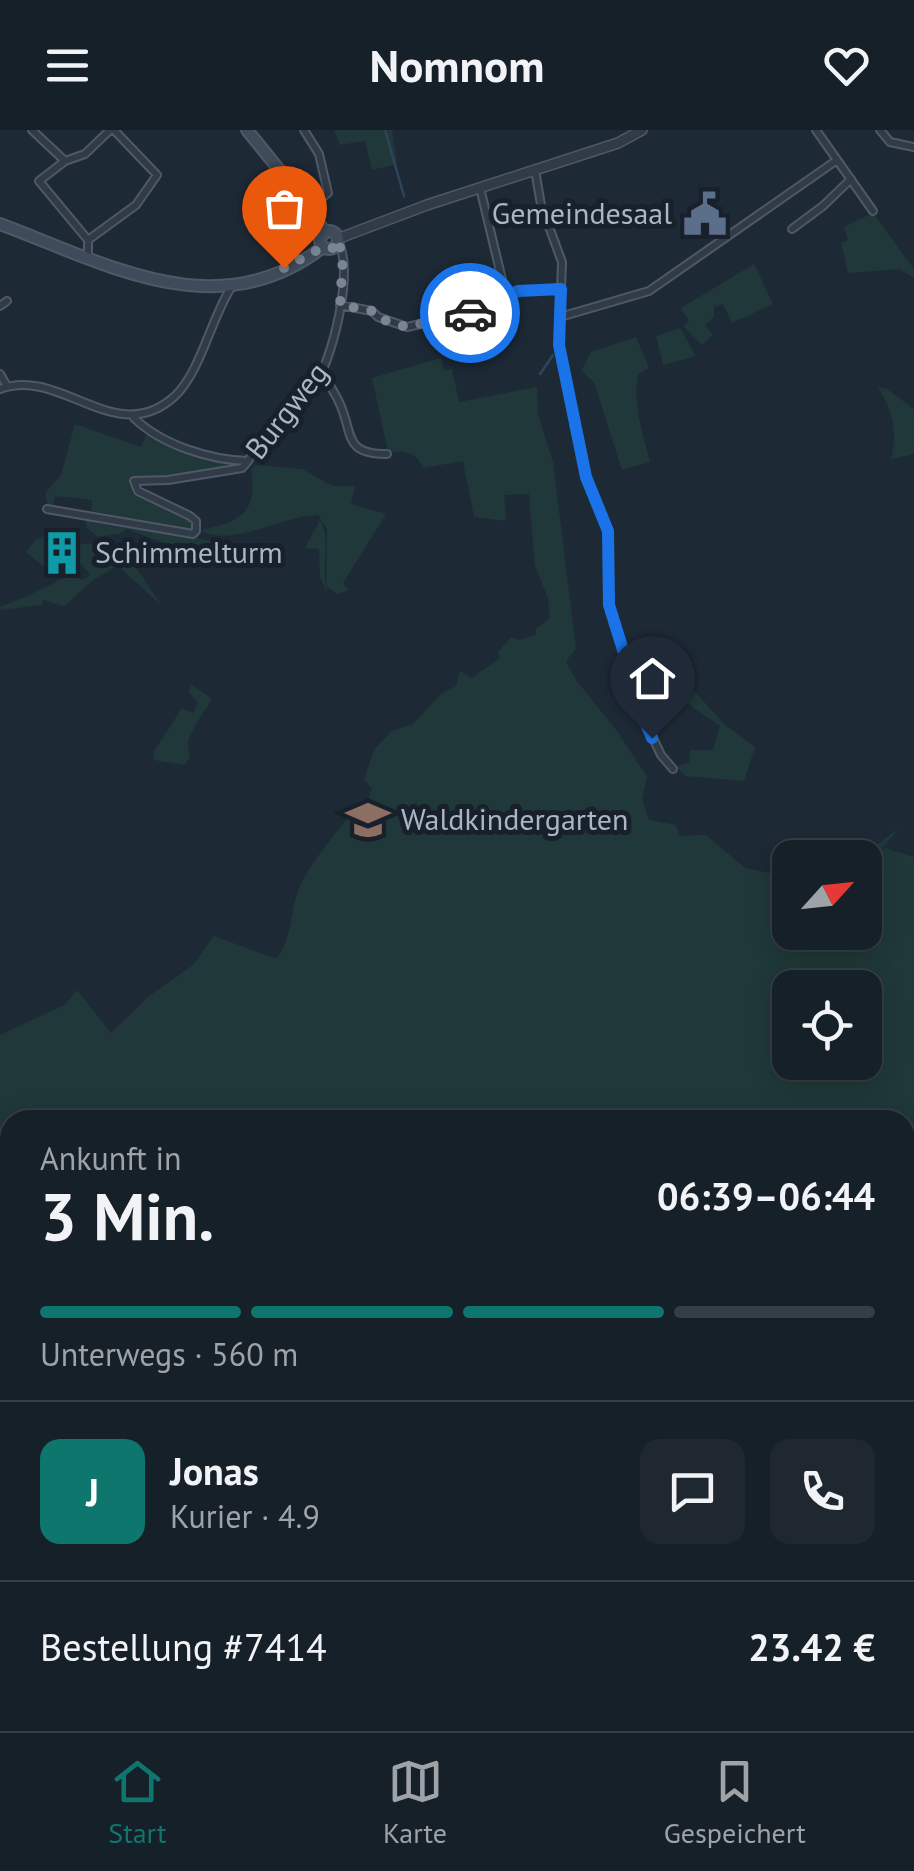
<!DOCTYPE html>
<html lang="de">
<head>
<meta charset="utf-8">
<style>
	:root { --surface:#162028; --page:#1f2830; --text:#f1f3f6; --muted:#9ea3a8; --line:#353e45; --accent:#0f766e }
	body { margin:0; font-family:"PT Sans",sans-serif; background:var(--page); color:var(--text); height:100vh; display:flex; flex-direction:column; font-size:38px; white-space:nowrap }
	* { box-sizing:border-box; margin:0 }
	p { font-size:32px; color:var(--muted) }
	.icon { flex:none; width:55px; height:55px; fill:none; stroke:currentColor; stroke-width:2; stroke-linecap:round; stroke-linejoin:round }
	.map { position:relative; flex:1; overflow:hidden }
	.sheet { position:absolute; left:0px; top:980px; width:915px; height:622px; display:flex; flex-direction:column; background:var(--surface); border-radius:30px 30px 0 0; box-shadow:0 5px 25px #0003,0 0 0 2px var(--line) }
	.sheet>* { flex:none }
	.needle { width:65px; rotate:63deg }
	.controls { position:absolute; left:772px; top:710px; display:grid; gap:20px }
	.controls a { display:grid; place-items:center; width:110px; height:110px; border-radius:20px; background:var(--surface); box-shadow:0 5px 25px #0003,0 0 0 2px var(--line); font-size:50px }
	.pin { position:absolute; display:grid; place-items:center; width:85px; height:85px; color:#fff; margin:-102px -42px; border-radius:50% 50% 50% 0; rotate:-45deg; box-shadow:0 0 10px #0007 }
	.pin .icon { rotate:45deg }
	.courier { position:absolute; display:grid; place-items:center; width:100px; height:100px; margin:-50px; border:8px solid #1a73e8; border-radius:50%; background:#fff; color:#222; box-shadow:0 2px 12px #0007 }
	.headline em { font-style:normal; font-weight:800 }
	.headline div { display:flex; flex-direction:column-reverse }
	.headline { display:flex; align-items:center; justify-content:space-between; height:170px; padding:0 40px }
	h1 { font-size:65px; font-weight:800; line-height:75px }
	.bar { display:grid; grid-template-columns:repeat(4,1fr); gap:15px 10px; align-content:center; height:120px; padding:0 40px }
	.bar i { height:12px; border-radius:8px; background:var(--line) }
	.bar .current { background:var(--accent) }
	.bar p { grid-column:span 4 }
	.line { display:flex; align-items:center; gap:25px; padding:0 40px; border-top:2px solid var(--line) }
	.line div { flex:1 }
	.round { display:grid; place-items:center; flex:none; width:105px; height:105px; border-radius:20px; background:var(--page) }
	header { display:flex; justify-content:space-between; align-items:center; height:130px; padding:0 40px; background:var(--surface); font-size:45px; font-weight:800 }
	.tabs { display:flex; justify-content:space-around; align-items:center; height:140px; border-top:2px solid var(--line); background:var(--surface); font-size:28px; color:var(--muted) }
	.tabs a { display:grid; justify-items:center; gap:5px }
	.tabs .current { color:var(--accent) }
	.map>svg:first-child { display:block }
	.green { fill:#203839; fill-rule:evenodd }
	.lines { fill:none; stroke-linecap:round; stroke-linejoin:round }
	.stream { stroke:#2d445d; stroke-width:2.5 }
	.minor-casing { stroke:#4e5965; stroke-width:10 }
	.tertiary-casing { stroke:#4e5965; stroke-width:12 }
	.secondary-casing { stroke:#4e5965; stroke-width:14 }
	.minor { stroke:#313b47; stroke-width:6 }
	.tertiary { stroke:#313b47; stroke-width:9 }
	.secondary { stroke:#3f4b5a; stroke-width:10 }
	.done { stroke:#798593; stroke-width:10; stroke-dasharray:0 18 }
	.route { stroke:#1a73e8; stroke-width:12 }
	.labels { text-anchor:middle; stroke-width:10; stroke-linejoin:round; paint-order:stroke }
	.poi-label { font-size:30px; fill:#aab6c5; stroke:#17202b; text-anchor:start }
	.street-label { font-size:30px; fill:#aab6c5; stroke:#17202b }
</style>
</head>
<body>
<header><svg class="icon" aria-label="menu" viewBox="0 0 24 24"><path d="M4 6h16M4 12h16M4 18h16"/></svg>Nomnom<svg class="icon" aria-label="heart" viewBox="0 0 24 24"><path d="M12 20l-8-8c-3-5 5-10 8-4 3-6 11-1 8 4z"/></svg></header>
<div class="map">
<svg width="914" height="1601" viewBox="0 0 914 1601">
	<rect width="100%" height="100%" fill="#1d2a36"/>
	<path class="green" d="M 334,0 L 392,0 L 397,34 L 372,40 L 365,11 L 340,15 Z
		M 873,83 L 914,139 L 914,148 L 899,139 L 848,143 L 841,113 L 848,110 L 844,97 Z
		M 754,134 L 773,174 L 732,193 L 723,174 L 714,177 L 714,187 L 705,195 L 713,205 L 702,215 L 683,196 L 689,191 L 681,178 Z
		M 500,173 L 504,174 L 505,181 L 495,200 L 479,205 L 474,186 Z
		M 680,198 L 696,226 L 663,235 L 656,206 Z
		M 636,207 L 649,238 L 638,244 C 632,273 643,304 650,332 L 622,340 L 594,252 L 581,241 L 591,222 Z
		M 441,228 L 444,240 L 452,239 L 459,272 L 537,257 L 538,284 L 553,332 L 576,519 L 566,531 L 576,550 L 617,601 L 647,647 L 642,669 L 649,690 L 676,695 L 680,706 L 706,705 L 745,738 L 790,747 L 790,802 L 865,802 L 865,728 L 874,717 L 899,698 L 867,738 L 885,718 L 914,727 L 914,1601 L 446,1601 L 439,1593 L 905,1592 L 905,990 L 10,990 L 10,1233 L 0,1235 L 0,905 L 64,875 L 77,860 L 111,903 L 148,867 L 193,835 L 214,806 L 276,829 C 292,811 290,783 298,761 C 309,734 331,709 349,687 L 359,684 L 364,705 L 375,707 L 381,703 L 366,674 L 372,659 L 364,649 L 374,620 L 392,601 L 413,594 L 441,564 L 456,556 L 460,541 L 472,548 L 500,528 L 498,522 L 511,507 L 520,510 L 536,504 L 536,499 L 550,488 L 548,468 L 535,436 L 529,364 L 504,365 L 506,391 L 474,387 L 463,331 L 423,338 C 417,322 404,321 388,322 L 372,248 ZM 790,858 L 865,858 L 865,932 L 790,932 Z
		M 878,257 L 887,259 L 914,279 L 914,324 L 891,329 C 898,302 893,281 878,257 Z
		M 75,294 L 141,317 L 147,303 L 170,315 L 242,334 L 167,347 L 131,349 L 133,361 L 191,390 L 191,401 L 91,381 L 92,370 L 55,366 L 53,377 L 48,377 L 45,363 L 61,345 Z
		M 255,335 L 302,339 L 332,356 L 355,356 L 351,374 L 386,384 L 343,453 L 349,460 L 337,464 L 326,455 L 327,399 L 318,385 C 284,385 230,419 201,400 C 241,392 258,382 251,340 Z
		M 85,388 L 213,411 L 204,422 L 186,421 L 127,399 L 119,404 L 98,407 L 87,398 Z
		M 320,390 C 333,413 318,441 329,466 L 320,447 L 319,419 L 305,418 Z
		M 50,403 L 59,433 L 45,438 L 26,422 L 35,410 Z
		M 105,413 L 131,430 L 162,476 L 118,436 L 96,448 L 64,476 L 43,470 L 42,475 L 0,480 L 1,476 C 25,469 45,456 69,446 C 77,448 84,453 90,444 L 76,429 L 80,414 Z
		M 672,536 L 725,595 L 755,617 L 744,651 L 686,646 L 676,637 L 689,632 L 690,620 L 713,620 L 720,596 L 656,552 Z
		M 191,554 L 212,569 C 206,580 190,600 188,613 C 188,624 193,625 184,635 L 154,630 L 153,623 L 182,578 L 193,583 L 198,573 L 189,562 Z
		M 0,1483 L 10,1484 L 10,1563 L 0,1566 Z"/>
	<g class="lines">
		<path class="stream" d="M 385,0 L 404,66
			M 540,244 L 553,225"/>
		<g class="minor-casing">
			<path id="minor" d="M 32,0 L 65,31 L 39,51 L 88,110 L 88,130
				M 304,0 L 319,24 L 328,63 L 310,78
				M 816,0 L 873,81
				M 880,0 L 890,12 L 914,17
				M 65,31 L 85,24 L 110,0
				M 535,40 L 541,75 L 562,132 L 559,215 L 586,347 L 608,401 L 610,481 L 628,536 L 626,546 L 634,568 L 661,625 L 673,639
				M 480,58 L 506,166
				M 792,99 L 823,76 L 851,49
				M 88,110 L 136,75 L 157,45 L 114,0
				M 340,175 L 372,181 L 378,187 L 407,197 L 470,183 L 518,161 L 561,159
				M 0,176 L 7,171
				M 560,187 L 649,161 L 837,30
				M 0,244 L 7,256
				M 323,244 C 328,253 335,263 339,272 C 354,303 342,324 387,324
				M 0,259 C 61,236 116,320 175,266 C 201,241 211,188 232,156
				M 134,288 C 162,315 210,330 248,331
				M 47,379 L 193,404 L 196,401 L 196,391 L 190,386 L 138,361 L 134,351 L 168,350 L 242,338 C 252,329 255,316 263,306 C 278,287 299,277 313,258 C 332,233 356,136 337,111
				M 179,1592 L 192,1598 L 233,1592
				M 275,1592 L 293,1597 L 314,1592
				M 398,1592 L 405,1601
				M 156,1601 L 158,1592"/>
		</g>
		<g class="tertiary-casing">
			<path id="tertiary" d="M 337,109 L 427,75 L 618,13 L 642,0"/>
		</g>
		<g class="secondary-casing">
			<path id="secondary" d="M 247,0 L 310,78 L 325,103
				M 0,94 C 105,133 218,199 323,117
				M320 110a9 9 0 1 1 18 0a9 9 0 1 1-18 0Z"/>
		</g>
		<use href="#minor" class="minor"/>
		<use href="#tertiary" class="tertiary"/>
		<use href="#secondary" class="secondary"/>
	</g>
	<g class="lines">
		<path class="done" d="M 284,138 L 323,117 L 334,118 L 337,110 L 343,125 L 340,175 L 372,181 L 378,188 L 406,197 L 470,183"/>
		<path class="route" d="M 470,183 L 518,161 L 561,159 L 559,215 L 586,347 L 608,401 L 609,475 L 628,536 L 626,546 L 652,608"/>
	</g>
	<defs>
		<g id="civic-bare" transform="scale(3.45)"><path d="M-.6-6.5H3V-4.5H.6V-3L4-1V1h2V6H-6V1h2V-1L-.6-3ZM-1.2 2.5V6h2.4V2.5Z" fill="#5c6f8a" stroke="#17202b" stroke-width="2.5" paint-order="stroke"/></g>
		<g id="building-bare" transform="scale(3.45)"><path d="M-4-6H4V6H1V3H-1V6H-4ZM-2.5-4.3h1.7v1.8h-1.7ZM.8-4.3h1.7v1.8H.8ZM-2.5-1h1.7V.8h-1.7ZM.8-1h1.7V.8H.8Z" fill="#0f9aa8" stroke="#17202b" stroke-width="2.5" paint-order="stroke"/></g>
		<g id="school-bare" transform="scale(3.45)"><path d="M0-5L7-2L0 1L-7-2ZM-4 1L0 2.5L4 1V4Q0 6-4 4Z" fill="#8d6e63" stroke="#17202b" stroke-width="2.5" paint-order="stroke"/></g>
	</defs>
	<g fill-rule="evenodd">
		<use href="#civic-bare" x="705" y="84"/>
		<use href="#building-bare" x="62" y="423"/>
		<use href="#school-bare" x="368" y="690"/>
	</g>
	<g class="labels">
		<g class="poi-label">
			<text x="672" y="94" text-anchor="end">Gemeindesaal</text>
			<text x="95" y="433">Schimmelturm</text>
			<text x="401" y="700">Waldkindergarten</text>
		</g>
		<g class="street-label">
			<text transform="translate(287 281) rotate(-52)" y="10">Burgweg</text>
		</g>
	</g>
</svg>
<div class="controls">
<a><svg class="needle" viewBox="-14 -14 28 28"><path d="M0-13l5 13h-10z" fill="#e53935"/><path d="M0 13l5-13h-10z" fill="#9ea3a8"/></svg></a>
<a><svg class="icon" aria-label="locate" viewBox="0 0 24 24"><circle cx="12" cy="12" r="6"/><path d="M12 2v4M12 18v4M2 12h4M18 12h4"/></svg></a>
</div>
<div class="pin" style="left:284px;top:138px;background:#ea580c"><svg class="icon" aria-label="bag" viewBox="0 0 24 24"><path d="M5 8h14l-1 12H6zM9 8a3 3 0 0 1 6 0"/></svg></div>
<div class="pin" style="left:652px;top:608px;background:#1f2937"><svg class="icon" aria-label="home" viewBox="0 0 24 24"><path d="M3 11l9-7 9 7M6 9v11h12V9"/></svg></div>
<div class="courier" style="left:470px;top:183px"><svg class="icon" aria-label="car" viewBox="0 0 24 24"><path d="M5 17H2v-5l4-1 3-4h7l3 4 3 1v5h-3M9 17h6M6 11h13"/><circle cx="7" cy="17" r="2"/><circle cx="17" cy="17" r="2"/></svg></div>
<section class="sheet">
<div class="headline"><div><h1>3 Min.</h1><p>Ankunft in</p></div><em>06:39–06:44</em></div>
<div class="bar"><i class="current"></i><i class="current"></i><i class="current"></i><i></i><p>Unterwegs · 560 m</p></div>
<div class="line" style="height:180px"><b class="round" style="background:var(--accent);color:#fff">J</b><div><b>Jonas</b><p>Kurier · 4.9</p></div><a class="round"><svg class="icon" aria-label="chat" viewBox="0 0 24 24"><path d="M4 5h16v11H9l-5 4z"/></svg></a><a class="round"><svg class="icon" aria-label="phone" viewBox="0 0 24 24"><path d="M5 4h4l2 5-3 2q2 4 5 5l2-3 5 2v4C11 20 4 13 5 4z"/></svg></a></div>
<div class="line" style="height:130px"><div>Bestellung #7414</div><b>23.42 €</b></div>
</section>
</div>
<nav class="tabs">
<a class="current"><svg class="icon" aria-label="home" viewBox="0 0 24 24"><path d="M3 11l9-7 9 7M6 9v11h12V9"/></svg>Start</a>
<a><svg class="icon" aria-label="map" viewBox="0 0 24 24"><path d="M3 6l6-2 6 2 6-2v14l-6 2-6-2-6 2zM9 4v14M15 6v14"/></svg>Karte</a>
<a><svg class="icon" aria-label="saved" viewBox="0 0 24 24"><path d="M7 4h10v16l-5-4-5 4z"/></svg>Gespeichert</a>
</nav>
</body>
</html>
